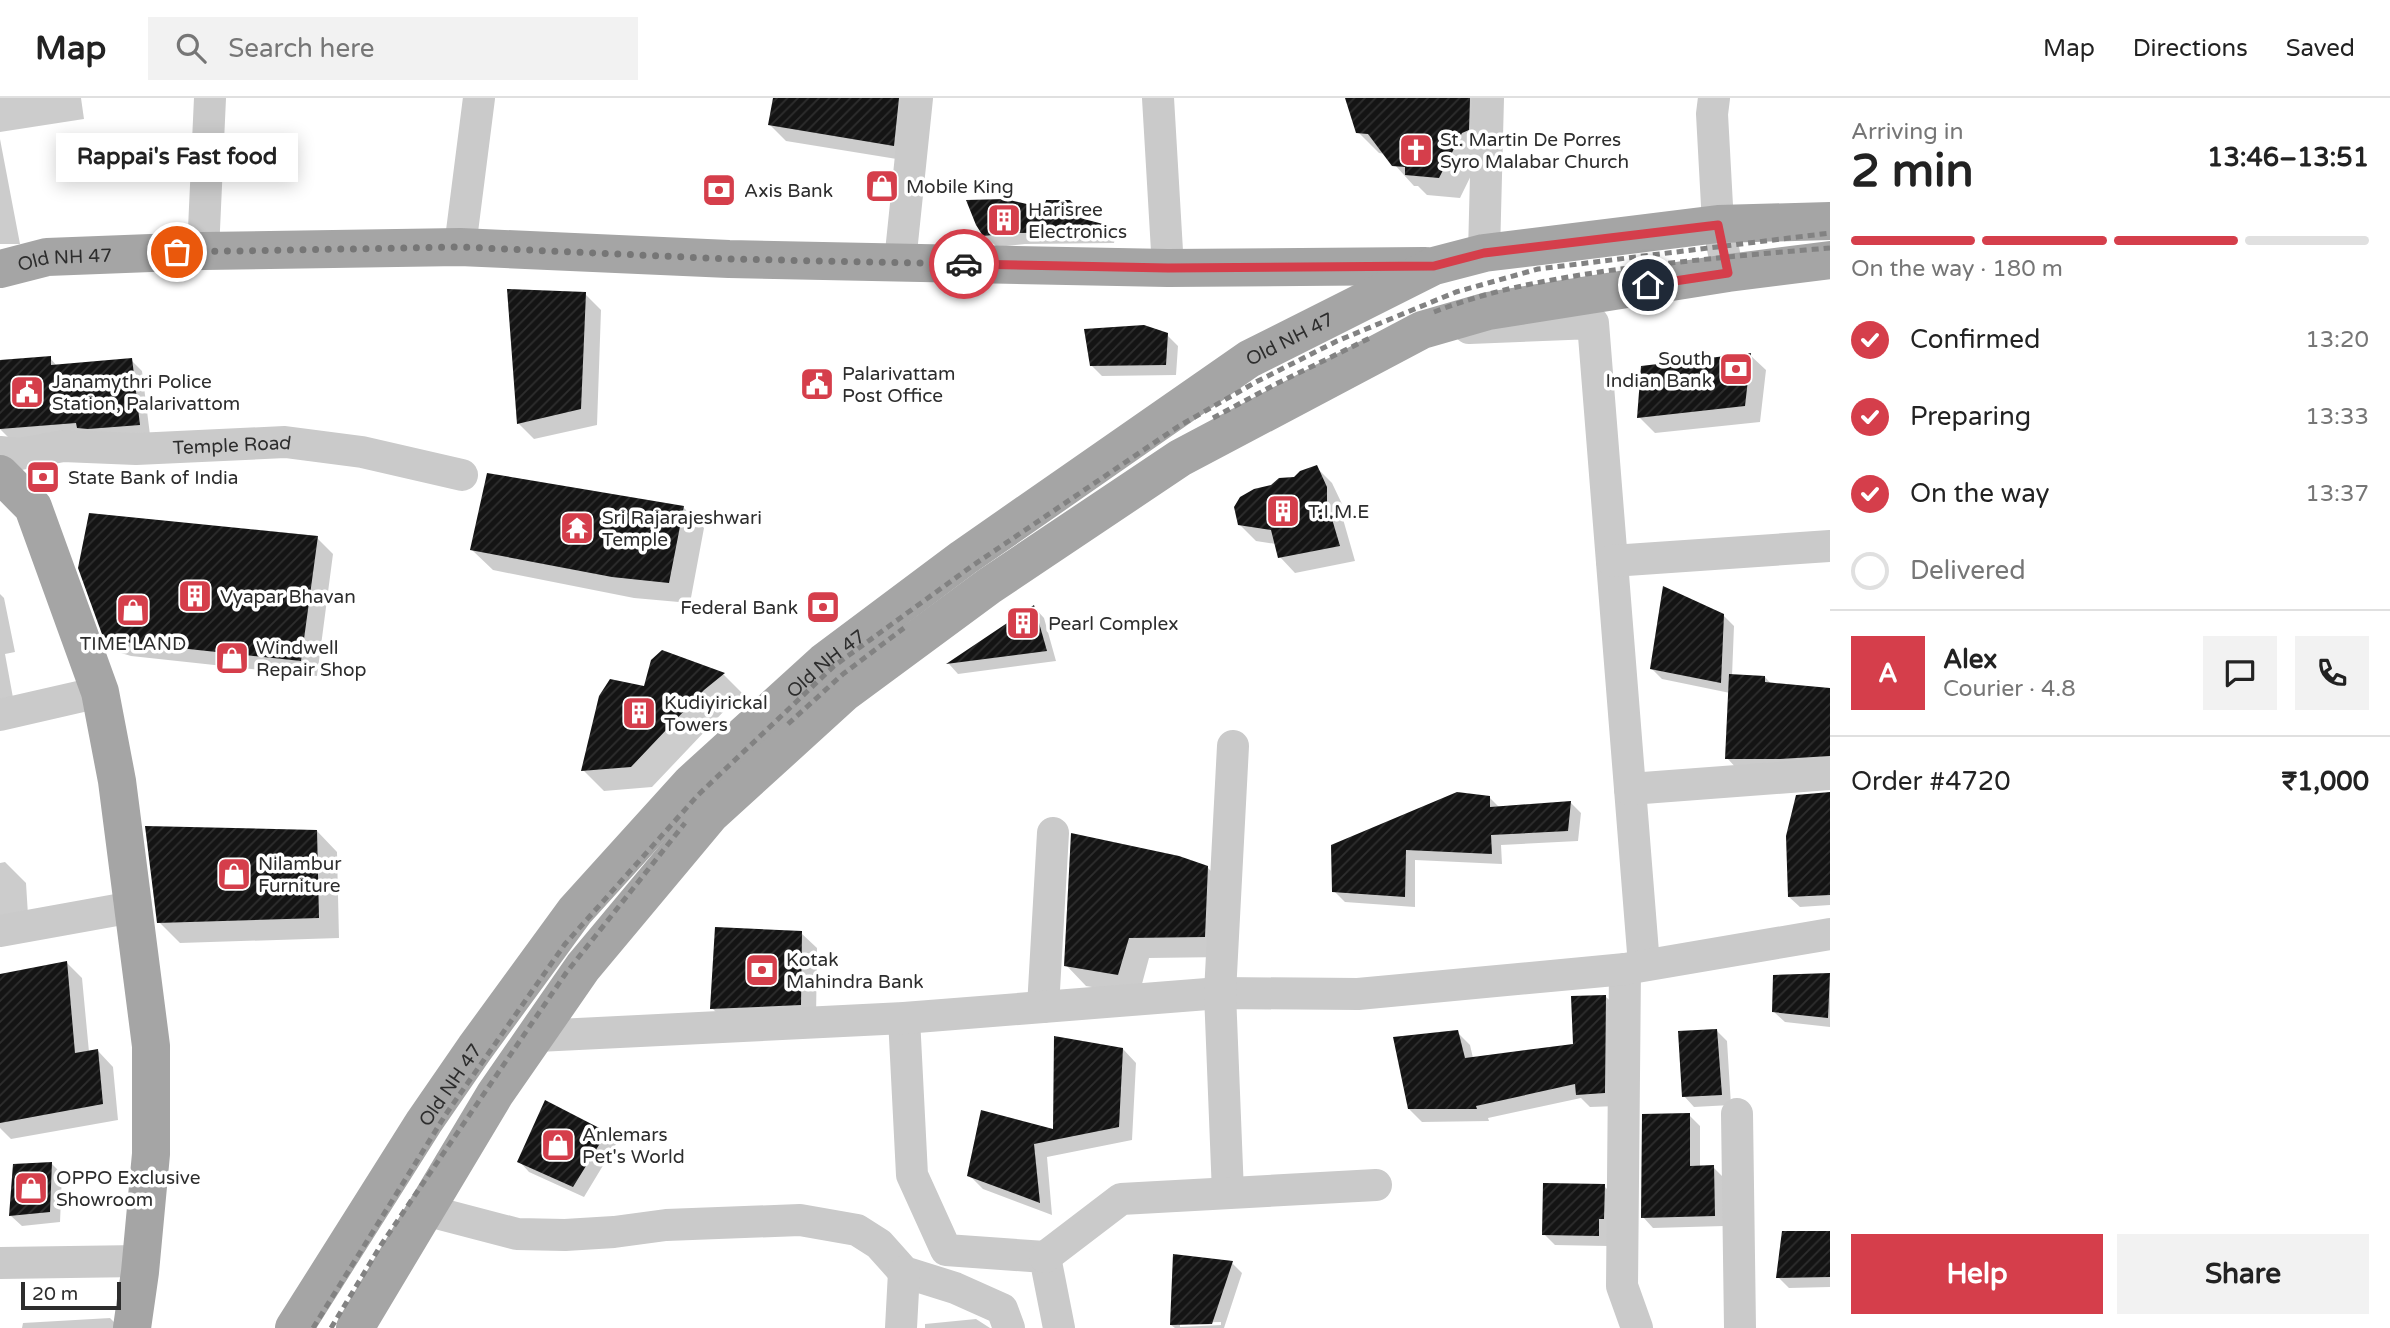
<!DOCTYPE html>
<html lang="en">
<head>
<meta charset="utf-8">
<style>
	:root { --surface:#fff; --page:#f2f2f2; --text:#222; --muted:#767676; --line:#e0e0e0; --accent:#d53e4b }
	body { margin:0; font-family:"Varela Round",sans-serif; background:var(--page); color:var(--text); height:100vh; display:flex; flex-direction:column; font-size:26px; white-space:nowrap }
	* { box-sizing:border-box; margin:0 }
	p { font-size:23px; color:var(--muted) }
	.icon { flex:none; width:38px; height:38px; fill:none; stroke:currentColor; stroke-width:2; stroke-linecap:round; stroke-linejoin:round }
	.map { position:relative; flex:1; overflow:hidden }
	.side { display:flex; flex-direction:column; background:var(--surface); width:560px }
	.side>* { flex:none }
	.scale { position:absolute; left:21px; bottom:18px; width:100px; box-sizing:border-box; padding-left:7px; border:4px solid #2d2d2d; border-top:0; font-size:19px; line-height:24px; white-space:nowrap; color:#2d2d2d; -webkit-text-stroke:5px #fff; paint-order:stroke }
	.pin { position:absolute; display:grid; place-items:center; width:60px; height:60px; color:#fff; margin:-30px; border:4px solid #fff; border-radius:50%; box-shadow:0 2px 7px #0007 }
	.courier { position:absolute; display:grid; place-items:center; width:70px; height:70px; margin:-35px; border:5px solid #d53e4b; border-radius:50%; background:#fff; color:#222; box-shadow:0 2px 9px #0007 }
	.bubble { position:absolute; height:49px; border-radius:0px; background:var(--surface); box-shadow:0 4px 18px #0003; font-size:23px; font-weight:800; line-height:49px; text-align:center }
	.summary em { font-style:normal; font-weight:800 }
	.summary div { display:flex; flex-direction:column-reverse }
	.summary { display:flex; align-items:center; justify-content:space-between; height:119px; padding:0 21px }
	h1 { font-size:46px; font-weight:800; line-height:52px }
	.bar { display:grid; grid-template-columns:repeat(4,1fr); gap:10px 7px; align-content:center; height:84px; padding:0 21px }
	.bar i { height:9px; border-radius:5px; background:var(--line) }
	.bar .current { background:var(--accent) }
	.bar p { grid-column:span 4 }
	.line { display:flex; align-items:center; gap:18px; padding:0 21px; border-top:2px solid var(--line) }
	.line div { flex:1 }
	.round { display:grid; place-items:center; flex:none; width:74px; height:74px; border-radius:0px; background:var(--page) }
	ol { padding:0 21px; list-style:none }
	li { display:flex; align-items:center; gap:21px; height:77px }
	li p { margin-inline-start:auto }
	li .icon { padding:7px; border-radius:50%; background:var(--accent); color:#fff; stroke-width:4 }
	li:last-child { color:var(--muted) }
	li i { width:38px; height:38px; border:4px solid var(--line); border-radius:50% }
	.cta { display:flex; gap:14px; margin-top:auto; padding:14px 21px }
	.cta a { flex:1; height:80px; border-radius:0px; background:var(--accent); color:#fff; font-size:28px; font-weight:800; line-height:80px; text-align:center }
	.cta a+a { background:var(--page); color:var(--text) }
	header { display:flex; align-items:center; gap:42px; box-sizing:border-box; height:98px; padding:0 35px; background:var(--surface); border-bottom:2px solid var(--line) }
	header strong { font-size:33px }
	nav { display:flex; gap:38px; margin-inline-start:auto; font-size:24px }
	.search { width:490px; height:63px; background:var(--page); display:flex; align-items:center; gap:18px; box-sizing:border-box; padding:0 24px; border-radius:0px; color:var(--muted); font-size:26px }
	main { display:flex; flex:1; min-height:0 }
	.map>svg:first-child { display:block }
	.shadow { fill:#0003; fill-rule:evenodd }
	.building { fill:url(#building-hatch) }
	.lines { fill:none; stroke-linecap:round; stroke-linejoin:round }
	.street { stroke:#cacaca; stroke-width:32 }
	.primary { stroke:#a5a5a5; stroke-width:38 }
	.rail { stroke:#828282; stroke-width:5; stroke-dasharray:7 5; stroke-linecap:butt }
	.done { stroke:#767676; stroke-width:7; stroke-dasharray:0 12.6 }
	.route { stroke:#d53e4b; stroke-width:9 }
	.labels { text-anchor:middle; stroke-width:7; stroke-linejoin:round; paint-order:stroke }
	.poi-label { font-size:19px; fill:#2d2d2d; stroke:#fff; text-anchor:start }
	.street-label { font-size:19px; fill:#2d2d2d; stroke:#fff }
</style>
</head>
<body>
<header>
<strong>Map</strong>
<div class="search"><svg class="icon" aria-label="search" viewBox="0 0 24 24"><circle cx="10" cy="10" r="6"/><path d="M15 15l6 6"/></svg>Search here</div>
<nav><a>Map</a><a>Directions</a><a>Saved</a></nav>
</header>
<main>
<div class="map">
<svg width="1830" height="1230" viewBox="0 0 1830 1230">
	<defs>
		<pattern id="building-hatch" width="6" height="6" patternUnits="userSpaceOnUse" patternTransform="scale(1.75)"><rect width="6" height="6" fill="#141414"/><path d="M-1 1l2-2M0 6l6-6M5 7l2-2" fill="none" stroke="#2e2e2e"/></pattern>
	</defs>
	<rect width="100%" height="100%" fill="#fff"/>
	<path class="shadow" d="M 0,0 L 81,0 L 84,21 L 0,34 Z
		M 775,0 L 922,0 L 909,63 L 786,43 L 770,27 Z
		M 1351,0 L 1500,0 L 1482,55 L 1460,100 L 1427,97 L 1418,88 L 1414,88 L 1385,56 L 1379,55 L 1358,34 Z
		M 0,41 L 20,146 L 0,146 Z
		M 1069,103 L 1089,124 L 1103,128 L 1115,140 L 1114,145 L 1025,146 L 997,149 L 984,137 Z
		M 585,196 L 601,212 L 597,327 L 534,341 L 518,325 Z
		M 1167,237 L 1178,248 L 1176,277 L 1102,278 L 1091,267 Z
		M 1750,257 L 1766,272 L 1760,324 L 1655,335 L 1639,319 Z
		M 50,260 L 57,268 L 131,262 L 142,273 L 150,337 L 84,335 L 10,341 L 0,331 L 0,264 Z
		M 1316,369 L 1332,385 L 1342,406 L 1343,421 L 1355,463 L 1295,475 L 1280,459 L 1276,446 L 1256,443 L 1239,426 L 1295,380 Z
		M 683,409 L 704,430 L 690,505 L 634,500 L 493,472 L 472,452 Z
		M 317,440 L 333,456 L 317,578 L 131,558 L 121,555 L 105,538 Z
		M 0,496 L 4,500 L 15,554 L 5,556 L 16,616 L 0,622 Z
		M 1034,509 L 1044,520 L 1056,563 L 958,576 L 949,566 Z
		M 1723,517 L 1734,528 L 1732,578 L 1765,579 L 1772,587 L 1830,592 L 1830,670 L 1739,673 L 1727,660 L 1730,595 L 1662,581 L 1652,571 Z
		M 663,554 L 724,577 L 744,597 L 725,612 L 652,689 L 604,693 L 583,672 L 645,591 Z
		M 1830,696 L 1830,807 L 1800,809 L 1789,799 Z
		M 1489,699 L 1500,710 L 1571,705 L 1581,715 L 1578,743 L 1501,747 L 1502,766 L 1415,762 L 1415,809 L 1345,804 L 1334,793 Z
		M 317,733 L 337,754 L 339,840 L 180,845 L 159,824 Z
		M 5,764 L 26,785 L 29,833 L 0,842 L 0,765 Z
		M 1207,769 L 1228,790 L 1225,859 L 1149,860 L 1139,897 L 1086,888 L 1066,867 Z
		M 801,835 L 817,850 L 816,922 L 728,926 L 712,910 Z
		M 67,865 L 82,880 L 89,954 L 98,953 L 113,969 L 118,1022 L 11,1041 L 0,1030 L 0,878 Z
		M 1830,877 L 1830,929 L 1785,924 L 1774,914 L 1775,879 Z
		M 1606,899 L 1619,911 L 1618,1008 L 1590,1009 L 1581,1000 L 1488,1020 L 1489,1023 L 1422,1024 L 1409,1011 L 1457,934 L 1470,947 L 1473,960 L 1575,947 Z
		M 1717,933 L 1727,943 L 1731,1007 L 1694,1009 L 1684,998 Z
		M 1123,951 L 1136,965 L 1132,1042 L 1047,1059 L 1052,1117 L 983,1091 L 969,1077 L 1055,1033 Z
		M 1689,1017 L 1700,1028 L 1700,1070 L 1713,1069 L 1724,1080 L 1725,1128 L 1653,1130 L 1643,1119 Z
		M 605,1035 L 616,1046 L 584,1099 L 529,1074 L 519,1063 Z
		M 52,1066 L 62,1076 L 60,1124 L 22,1128 L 11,1118 Z
		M 1604,1088 L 1614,1098 L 1608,1148 L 1555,1147 L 1544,1136 Z
		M 1830,1135 L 1830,1189 L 1789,1190 L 1778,1179 Z
		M 1232,1165 L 1242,1175 L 1224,1230 L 1175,1230 L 1171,1227 ZM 1221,1224 L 1221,1227 L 1180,1229 L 1180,1225 Z
		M 110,1220 L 120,1230 L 22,1230 L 23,1225 Z
		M 976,1221 L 990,1230 L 925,1230 L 925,1226 Z"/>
	<path class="building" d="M 773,0 L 899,0 L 894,48 L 768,27 Z
		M 1345,0 L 1470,0 L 1469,32 L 1462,35 L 1439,80 L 1405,77 L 1405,69 L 1392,68 L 1368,36 L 1356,35 Z
		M 1005,101 L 1044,110 L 1046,102 L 1070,102 L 1079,112 L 1080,120 L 1103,126 L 1102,134 L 1012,135 L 983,138 L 976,127 L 966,102 Z
		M 507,191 L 586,194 L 581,311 L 517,326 Z
		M 1144,227 L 1168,235 L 1166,267 L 1090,268 L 1084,231 Z
		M 1751,255 L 1745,308 L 1637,320 L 1641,268 Z
		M 51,258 L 51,267 L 132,260 L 140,327 L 88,331 L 77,330 L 76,325 L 0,331 L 0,262 Z
		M 1317,367 L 1327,389 L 1327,404 L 1340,448 L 1278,460 L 1271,432 L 1238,427 L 1234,409 L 1240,399 L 1254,391 L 1271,387 L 1279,380 L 1294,379 L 1300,373 Z
		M 487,375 L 684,408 L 669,485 L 612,479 L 470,452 Z
		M 89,415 L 318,438 L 301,563 L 114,543 L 103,539 L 78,470 Z
		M 1663,488 L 1724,516 L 1721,585 L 1650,571 Z
		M 1034,507 L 1047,553 L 946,566 Z
		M 662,552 L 725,575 L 704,592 L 631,669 L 581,673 L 599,598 L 610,581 L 644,588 L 651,562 Z
		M 1729,576 L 1765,578 L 1765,584 L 1830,590 L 1830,658 L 1780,661 L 1725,661 Z
		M 1457,694 L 1490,698 L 1490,709 L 1571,703 L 1568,733 L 1491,737 L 1492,756 L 1406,752 L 1405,799 L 1332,794 L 1331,747 Z
		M 1830,694 L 1830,797 L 1788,799 L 1786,738 L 1796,697 Z
		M 145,728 L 317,732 L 319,820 L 157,825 Z
		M 1071,735 L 1179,758 L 1208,768 L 1205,839 L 1129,840 L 1118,877 L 1064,868 Z
		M 715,829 L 802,833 L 801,907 L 710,911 Z
		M 67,863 L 75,955 L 98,951 L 103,1006 L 0,1025 L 0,876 Z
		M 1830,875 L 1828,920 L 1772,914 L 1773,877 Z
		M 1606,897 L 1605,995 L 1576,997 L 1575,986 L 1476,1008 L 1477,1011 L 1408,1011 L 1393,939 L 1458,932 L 1465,960 L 1573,946 L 1571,898 Z
		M 1717,931 L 1722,997 L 1682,999 L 1678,933 Z
		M 1054,938 L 1123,950 L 1119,1029 L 1034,1046 L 1040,1105 L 967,1078 L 981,1012 L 1053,1031 Z
		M 545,1002 L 607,1034 L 573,1089 L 517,1064 Z
		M 1690,1015 L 1690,1068 L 1714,1067 L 1715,1118 L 1641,1120 L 1642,1016 Z
		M 52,1064 L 50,1114 L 9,1118 L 13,1066 Z
		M 1543,1085 L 1605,1086 L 1604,1121 L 1599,1121 L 1599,1138 L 1542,1137 Z
		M 1782,1133 L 1830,1133 L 1830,1179 L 1776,1180 Z
		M 1173,1156 L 1233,1163 L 1212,1226 L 1170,1227 Z"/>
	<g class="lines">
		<g class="street">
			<path d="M 1158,0 L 1168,170"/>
			<path d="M 1714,0 L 1712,16 L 1718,126 L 1728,175"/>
			<path d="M 460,149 L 479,0"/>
			<path d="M 203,153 L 210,0"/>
			<path d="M 1484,155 L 1488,0"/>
			<path d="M 900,164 L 917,0"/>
			<path d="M 1469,230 L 1593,225 L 1644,867"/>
			<path id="s1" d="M 0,354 L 20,356 L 63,348 L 136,351 L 285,344 L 362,354 L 462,377"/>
			<path d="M 1612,463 L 1830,448"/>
			<path d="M 0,617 L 100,594"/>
			<path d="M 1630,691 L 1830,676"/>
			<path d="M 0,833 L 133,809"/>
			<path d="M 1625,871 L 1622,1188 L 1637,1230"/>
			<path d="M 1043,909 L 1053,735"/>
			<path d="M 904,920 L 912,1077 L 946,1152 L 1045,1159 L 1059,1230"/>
			<path d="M 537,938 L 904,920 L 1220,895 L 1358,896 L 1625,871 L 1830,836"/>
			<path d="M 1737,1016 L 1740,1230"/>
			<path d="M 1228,1095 L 1220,895 L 1233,648"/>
			<path d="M 425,1112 L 517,1136 L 565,1137 L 614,1134 L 666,1127 L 800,1122 L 857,1132 L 879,1146 L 904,1174 L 955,1190 L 1002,1211 L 1009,1230"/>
			<path d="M 1045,1159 L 1121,1101 L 1376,1087"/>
			<path d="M 0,1165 L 140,1163"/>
			<path d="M 901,1230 L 904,1174"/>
		</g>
		<g class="primary">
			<path id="s2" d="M 0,171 L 47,159 L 203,153 L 460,149 L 729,161 L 1168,170 L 1425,168"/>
			<path d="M 0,376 L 33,409 L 100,594 L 117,683 L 151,948 L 151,1056 L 140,1174 L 132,1230"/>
			<path id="s3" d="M 294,1230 L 424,1024 L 475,950 L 575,813 L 691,685 L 824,564 L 963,460 L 1249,261 L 1434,168 L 1484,155 L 1718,126 L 1830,123"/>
			<path d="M 355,1230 L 495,996 L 583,869 L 710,717 L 844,595 L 989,488 L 1180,360 L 1422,232 L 1488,213 L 1728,175 L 1830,162"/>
		</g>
		<path class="rail" d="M 1434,214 C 1490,192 1547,182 1606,173 C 1680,163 1755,156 1830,150
			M 1213,320 L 1276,286 L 1372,239
			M 788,626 L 843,576 L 904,530
			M 313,1230 L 446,1016 L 565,846 L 698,697 L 834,568 L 972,468 L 1179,328 L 1256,284 L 1337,243 L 1456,194 L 1538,171 L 1830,135
			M 331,1230 L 381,1147 L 566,875 L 685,725"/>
	</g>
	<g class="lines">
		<path class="done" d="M 177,154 L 460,149 L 729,161 L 964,166"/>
		<path class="route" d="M 964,166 L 1168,170 L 1434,168 L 1484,155 L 1718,127 L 1728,175 L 1648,187"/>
	</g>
	<defs>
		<g id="church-square" transform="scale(1.75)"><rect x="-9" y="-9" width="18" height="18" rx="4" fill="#d53e4b" stroke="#fff"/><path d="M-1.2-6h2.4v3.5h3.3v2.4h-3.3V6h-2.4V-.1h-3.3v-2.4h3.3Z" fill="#fff"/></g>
		<g id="shop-square" transform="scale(1.75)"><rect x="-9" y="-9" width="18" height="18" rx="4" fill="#d53e4b" stroke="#fff"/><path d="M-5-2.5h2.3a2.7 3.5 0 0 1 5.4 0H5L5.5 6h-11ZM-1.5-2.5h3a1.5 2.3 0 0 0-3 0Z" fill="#fff"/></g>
		<g id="bank-square" transform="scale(1.75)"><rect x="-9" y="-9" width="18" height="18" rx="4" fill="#d53e4b" stroke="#fff"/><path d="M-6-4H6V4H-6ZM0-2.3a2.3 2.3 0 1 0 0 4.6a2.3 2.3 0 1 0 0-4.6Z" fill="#fff"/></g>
		<g id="building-square" transform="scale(1.75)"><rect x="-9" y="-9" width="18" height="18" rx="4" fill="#d53e4b" stroke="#fff"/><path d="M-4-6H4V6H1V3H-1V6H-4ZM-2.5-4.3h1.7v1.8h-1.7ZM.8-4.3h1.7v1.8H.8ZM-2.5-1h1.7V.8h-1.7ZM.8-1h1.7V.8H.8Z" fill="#fff"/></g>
		<g id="civic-square" transform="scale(1.75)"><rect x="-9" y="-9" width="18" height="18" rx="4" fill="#d53e4b" stroke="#fff"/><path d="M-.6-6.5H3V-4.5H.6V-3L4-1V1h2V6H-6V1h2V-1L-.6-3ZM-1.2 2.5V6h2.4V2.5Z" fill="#fff"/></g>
		<g id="temple-square" transform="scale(1.75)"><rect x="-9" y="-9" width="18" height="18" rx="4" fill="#d53e4b" stroke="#fff"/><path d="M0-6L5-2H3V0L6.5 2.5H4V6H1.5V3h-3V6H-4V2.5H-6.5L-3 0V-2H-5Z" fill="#fff"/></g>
	</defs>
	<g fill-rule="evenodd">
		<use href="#church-square" x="1416" y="52"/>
		<use href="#shop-square" x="882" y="88"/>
		<use href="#bank-square" x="719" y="92"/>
		<use href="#building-square" x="1004" y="122"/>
		<use href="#bank-square" x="1736" y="271"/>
		<use href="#civic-square" x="817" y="286"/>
		<use href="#civic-square" x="27" y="294"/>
		<use href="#bank-square" x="43" y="379"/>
		<use href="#building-square" x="1283" y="413"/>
		<use href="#temple-square" x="577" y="430"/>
		<use href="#building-square" x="195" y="498"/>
		<use href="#bank-square" x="823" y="509"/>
		<use href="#shop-square" x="133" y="512"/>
		<use href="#building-square" x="1023" y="525"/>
		<use href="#shop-square" x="232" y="560"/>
		<use href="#building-square" x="639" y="615"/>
		<use href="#shop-square" x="234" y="776"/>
		<use href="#bank-square" x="762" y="872"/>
		<use href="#shop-square" x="558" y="1047"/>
		<use href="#shop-square" x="31" y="1090"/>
	</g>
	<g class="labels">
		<g class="poi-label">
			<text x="1440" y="48">St. Martin De Porres<tspan x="1440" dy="22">Syro Malabar Church</tspan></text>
			<text x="906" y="95">Mobile King</text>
			<text x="744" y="99">Axis Bank</text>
			<text x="1028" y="118">Harisree<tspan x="1028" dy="22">Electronics</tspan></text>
			<text x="1712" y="267" text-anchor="end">South<tspan x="1712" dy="22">Indian Bank</tspan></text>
			<text x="842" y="282">Palarivattam<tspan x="842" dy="22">Post Office</tspan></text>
			<text x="52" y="290">Janamythri Police<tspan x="52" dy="22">Station, Palarivattom</tspan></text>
			<text x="68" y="386">State Bank of India</text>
			<text x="1308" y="420">T.I.M.E</text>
			<text x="602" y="426">Sri Rajarajeshwari<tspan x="602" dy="22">Temple</tspan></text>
			<text x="220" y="505">Vyapar Bhavan</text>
			<text x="798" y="516" text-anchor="end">Federal Bank</text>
			<text x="1048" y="532">Pearl Complex</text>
			<text x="133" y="552" text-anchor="middle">TIME LAND</text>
			<text x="256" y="556">Windwell<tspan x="256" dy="22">Repair Shop</tspan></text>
			<text x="664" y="611">Kudiyirickal<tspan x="664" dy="22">Towers</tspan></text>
			<text x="258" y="772">Nilambur<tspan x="258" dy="22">Furniture</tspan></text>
			<text x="786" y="868">Kotak<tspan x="786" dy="22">Mahindra Bank</tspan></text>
			<text x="582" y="1043">Anlemars<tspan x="582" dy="22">Pet's World</tspan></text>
			<text x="56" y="1086">OPPO Exclusive<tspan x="56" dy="22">Showroom</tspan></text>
		</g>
		<g class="street-label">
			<text dy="7" stroke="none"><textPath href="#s2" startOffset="66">Old NH 47</textPath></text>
			<text dy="7" stroke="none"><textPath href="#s3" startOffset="1423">Old NH 47</textPath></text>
			<text dy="7" stroke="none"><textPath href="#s1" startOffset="233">Temple Road</textPath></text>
			<text dy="7" stroke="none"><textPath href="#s3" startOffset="856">Old NH 47</textPath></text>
			<text dy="7" stroke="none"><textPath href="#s3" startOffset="289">Old NH 47</textPath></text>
		</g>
	</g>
</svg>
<div class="scale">20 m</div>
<div class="pin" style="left:177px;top:154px;background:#ea580c"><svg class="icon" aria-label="bag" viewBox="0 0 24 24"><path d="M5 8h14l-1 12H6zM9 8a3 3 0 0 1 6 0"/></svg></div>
<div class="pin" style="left:1648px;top:187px;background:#1f2937"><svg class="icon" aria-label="home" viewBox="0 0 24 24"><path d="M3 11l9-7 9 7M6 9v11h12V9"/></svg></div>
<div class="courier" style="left:964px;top:166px"><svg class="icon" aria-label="car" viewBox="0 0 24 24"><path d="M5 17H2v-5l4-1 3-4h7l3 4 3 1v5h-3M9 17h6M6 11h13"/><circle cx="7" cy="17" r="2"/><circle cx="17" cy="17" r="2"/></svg></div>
<div class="bubble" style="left:56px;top:35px;width:242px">Rappai's Fast food</div>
</div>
<section class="side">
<div class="summary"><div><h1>2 min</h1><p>Arriving in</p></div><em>13:46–13:51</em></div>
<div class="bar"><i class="current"></i><i class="current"></i><i class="current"></i><i></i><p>On the way · 180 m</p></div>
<ol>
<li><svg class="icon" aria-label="check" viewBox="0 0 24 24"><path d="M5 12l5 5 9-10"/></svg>Confirmed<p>13:20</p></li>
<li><svg class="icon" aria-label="check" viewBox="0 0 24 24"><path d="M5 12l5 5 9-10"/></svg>Preparing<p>13:33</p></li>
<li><svg class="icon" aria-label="check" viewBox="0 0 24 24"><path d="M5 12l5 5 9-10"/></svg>On the way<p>13:37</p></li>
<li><i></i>Delivered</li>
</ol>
<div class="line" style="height:126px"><b class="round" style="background:var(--accent);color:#fff">A</b><div><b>Alex</b><p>Courier · 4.8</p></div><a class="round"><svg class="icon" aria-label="chat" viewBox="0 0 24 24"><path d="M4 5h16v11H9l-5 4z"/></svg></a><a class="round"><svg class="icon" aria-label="phone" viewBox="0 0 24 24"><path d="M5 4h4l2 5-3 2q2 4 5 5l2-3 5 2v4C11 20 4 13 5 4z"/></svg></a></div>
<div class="line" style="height:91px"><div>Order #4720</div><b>₹1,000</b></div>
<div class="cta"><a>Help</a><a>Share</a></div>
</section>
</main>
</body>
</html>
